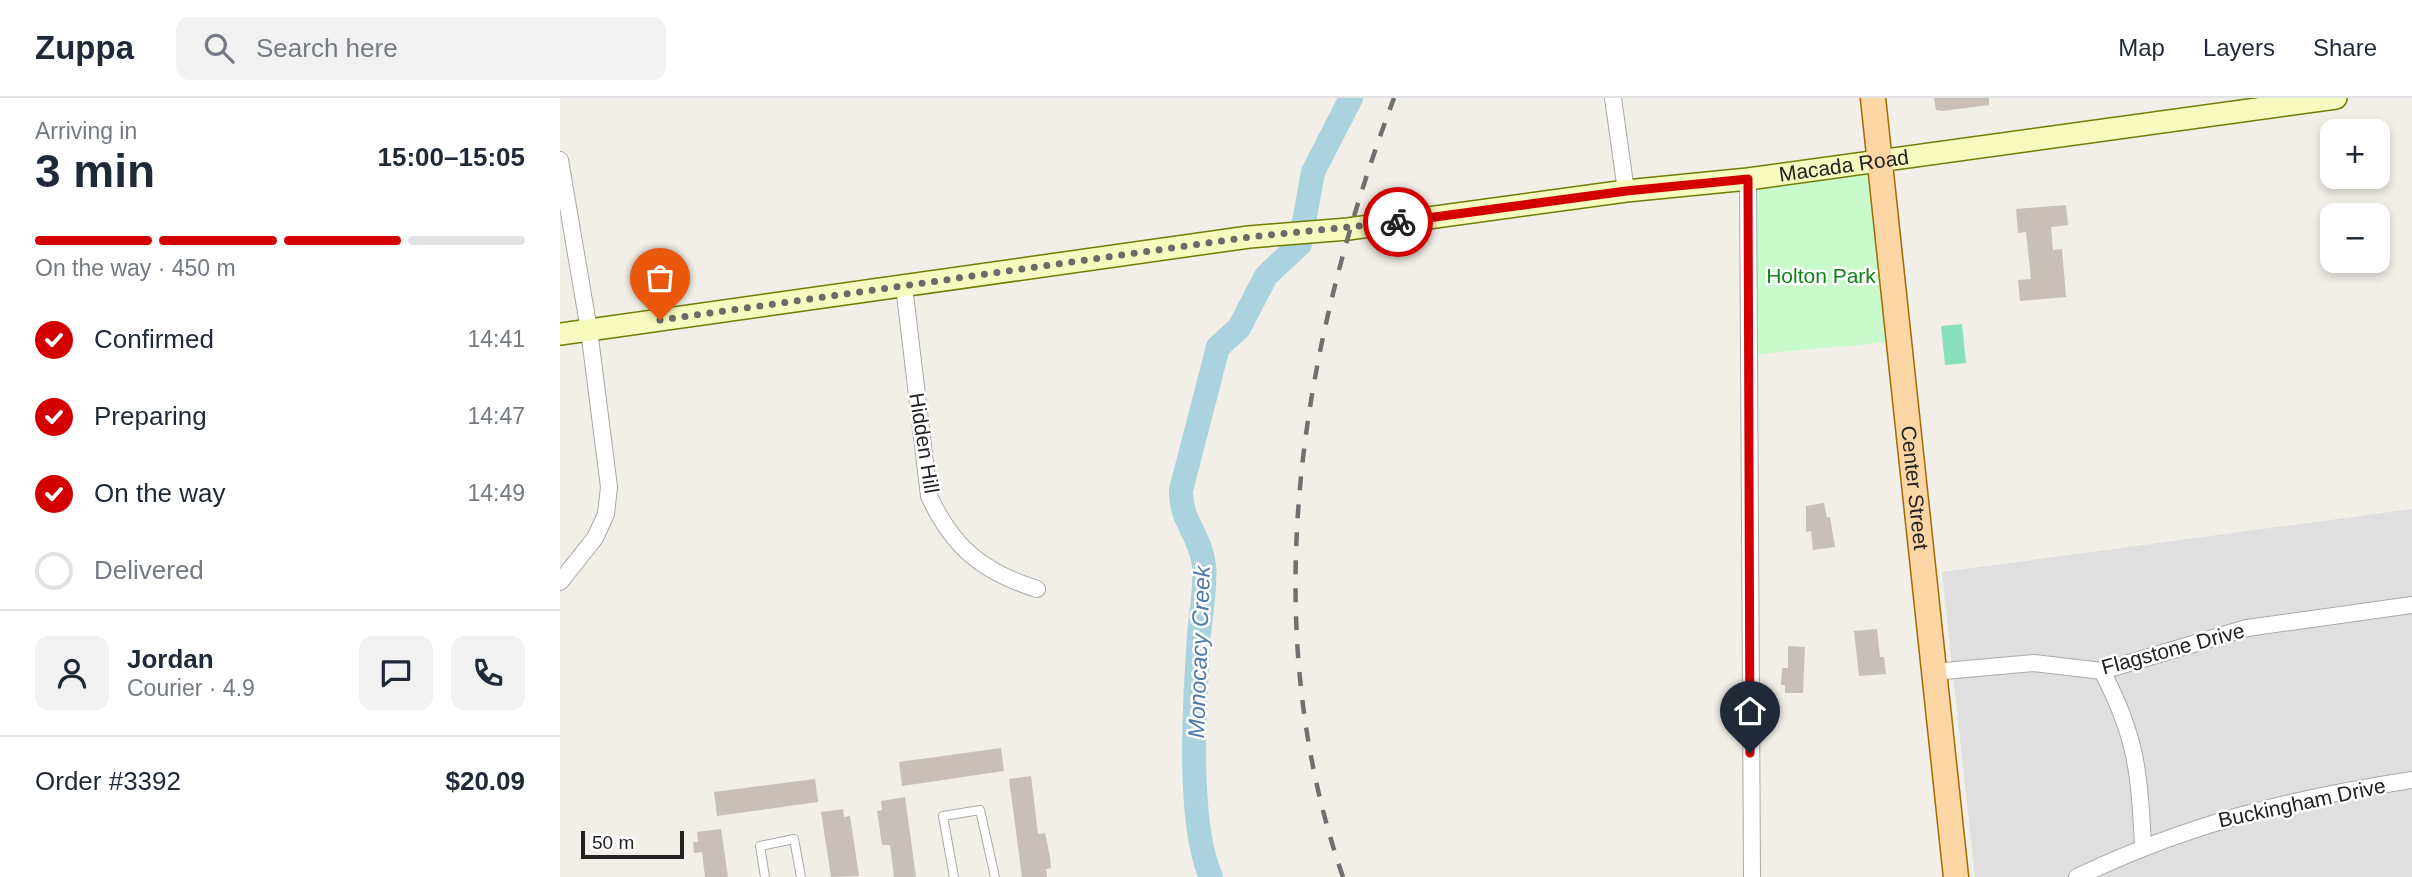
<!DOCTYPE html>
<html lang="en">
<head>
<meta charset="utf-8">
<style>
	:root { --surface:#fff; --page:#f2f2f3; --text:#1f2937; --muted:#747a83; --line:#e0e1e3; --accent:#d40000 }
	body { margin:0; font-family:Helvetica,sans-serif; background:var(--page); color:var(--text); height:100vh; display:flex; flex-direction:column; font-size:26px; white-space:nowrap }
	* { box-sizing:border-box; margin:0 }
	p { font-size:23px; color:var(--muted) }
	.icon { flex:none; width:38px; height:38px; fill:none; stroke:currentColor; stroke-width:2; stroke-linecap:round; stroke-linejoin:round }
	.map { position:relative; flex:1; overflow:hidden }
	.sheet { display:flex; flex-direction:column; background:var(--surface); width:560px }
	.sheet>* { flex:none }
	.buttons { position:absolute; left:1760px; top:21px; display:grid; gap:14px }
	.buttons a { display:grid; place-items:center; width:70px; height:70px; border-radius:14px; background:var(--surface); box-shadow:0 4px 10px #0003; font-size:35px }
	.scale { position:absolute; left:21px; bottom:18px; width:103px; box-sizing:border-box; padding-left:7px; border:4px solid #222; border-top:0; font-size:19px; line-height:24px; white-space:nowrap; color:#222; -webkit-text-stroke:5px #fff; paint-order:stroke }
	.pin { position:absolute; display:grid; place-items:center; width:60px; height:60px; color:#fff; margin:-72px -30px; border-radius:50% 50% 50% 0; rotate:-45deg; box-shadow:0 0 7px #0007 }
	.pin .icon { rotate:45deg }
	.courier { position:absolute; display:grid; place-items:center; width:70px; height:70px; margin:-35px; border:5px solid #d40000; border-radius:50%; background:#fff; color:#222; box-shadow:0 2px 9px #0007 }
	.headline em { font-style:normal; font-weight:800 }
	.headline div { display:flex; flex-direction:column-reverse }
	.headline { display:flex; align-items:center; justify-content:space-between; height:119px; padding:0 35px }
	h1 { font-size:46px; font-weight:800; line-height:52px }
	.bar { display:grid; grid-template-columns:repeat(4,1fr); gap:10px 7px; align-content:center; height:84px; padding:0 35px }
	.bar i { height:9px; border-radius:5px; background:var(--line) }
	.bar .active { background:var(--accent) }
	.bar p { grid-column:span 4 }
	.line { display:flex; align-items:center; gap:18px; padding:0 35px; border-top:2px solid var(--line) }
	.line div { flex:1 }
	.round { display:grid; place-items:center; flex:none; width:74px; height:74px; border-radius:14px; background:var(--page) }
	ol { padding:0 35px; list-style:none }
	li { display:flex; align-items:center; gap:21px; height:77px }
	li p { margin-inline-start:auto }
	li .icon { padding:7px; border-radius:50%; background:var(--accent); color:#fff; stroke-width:4 }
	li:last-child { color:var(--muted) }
	li i { width:38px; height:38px; border:4px solid var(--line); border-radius:50% }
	header { display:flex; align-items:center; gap:42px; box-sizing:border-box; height:98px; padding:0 35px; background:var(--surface); border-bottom:2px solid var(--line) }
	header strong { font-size:33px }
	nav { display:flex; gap:38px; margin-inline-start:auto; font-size:24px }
	.search { width:490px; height:63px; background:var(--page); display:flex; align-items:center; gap:18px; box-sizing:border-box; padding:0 24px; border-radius:14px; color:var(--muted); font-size:26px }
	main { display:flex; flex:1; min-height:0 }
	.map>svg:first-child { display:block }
	.residential { fill:#e0dfdf }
	.park { fill:#c8facc }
	.pitch { fill:#88e0be }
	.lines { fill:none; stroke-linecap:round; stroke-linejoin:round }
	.river { stroke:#aad3df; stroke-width:24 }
	.building { fill:#c7bfb8 }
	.lane-casing { stroke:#a9a9a9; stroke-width:10 }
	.street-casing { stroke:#a9a9a9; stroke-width:18 }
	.secondary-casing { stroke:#707d05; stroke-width:24 }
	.primary-casing { stroke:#a06b00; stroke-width:27 }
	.lane { stroke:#fff; stroke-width:8 }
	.street { stroke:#fff; stroke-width:16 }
	.secondary { stroke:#f7fabf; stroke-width:21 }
	.primary { stroke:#fcd6a4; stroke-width:24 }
	.rail { stroke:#707070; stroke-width:4.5; stroke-dasharray:14 14; stroke-linecap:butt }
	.done { stroke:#6b6a68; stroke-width:7; stroke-dasharray:0 12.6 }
	.route { stroke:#d40000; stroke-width:9 }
	.labels { text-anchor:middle; stroke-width:5; stroke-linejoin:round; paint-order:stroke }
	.street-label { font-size:21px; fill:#222; stroke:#fff }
	.park-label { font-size:21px; fill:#0c8416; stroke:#fff }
	.water-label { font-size:23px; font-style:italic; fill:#4a7aab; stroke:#fff }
</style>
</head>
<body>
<header>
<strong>Zuppa</strong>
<div class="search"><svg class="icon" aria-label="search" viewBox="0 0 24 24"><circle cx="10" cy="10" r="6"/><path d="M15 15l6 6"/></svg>Search here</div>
<nav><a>Map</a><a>Layers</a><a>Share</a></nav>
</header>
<main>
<section class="sheet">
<div class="headline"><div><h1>3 min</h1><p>Arriving in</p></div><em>15:00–15:05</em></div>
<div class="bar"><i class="active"></i><i class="active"></i><i class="active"></i><i></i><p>On the way · 450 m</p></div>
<ol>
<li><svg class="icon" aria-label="check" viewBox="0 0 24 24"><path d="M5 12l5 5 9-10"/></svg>Confirmed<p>14:41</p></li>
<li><svg class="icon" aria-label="check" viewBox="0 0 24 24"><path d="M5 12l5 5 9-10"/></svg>Preparing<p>14:47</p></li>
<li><svg class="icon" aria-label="check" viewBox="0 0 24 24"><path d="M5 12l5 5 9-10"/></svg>On the way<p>14:49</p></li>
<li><i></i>Delivered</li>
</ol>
<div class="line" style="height:126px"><a class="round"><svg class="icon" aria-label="person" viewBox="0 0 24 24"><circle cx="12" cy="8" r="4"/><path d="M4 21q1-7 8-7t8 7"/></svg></a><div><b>Jordan</b><p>Courier · 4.9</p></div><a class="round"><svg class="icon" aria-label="chat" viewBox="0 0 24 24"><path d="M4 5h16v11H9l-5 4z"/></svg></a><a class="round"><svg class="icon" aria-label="phone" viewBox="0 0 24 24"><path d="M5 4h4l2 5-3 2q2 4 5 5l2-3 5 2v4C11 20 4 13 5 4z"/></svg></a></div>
<div class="line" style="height:91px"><div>Order #3392</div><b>$20.09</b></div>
</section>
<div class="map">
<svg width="1852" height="779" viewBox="0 0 1852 779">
	<rect width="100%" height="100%" fill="#f2efe9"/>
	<path class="residential" d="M 1852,411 L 1852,779 L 1415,779 L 1382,474 Z"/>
	<path class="park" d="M 1319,61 L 1341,243 L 1189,257 L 1188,81 Z"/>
	<path class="pitch" d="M 1402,226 L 1406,265 L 1385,267 L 1381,228 Z"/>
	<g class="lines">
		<path class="river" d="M 651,779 C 626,723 635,599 639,536 C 641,514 646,489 644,467 C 640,436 620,423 621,392 L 658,249 L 679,230 L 706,178 L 740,146 L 753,74 L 791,0"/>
	</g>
	<path class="building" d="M 1374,0 L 1429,0 L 1429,7 L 1382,13 L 1376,12 Z
		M 1506,107 L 1508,127 L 1491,129 L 1493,152 L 1502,151 L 1506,199 L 1460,203 L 1458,182 L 1471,181 L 1466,134 L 1458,135 L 1456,111 Z
		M 1264,405 L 1267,420 L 1270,419 L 1275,449 L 1253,452 L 1251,433 L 1246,434 L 1246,408 Z
		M 1317,531 L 1320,559 L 1324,559 L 1326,576 L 1299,578 L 1294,533 Z
		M 1228,548 L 1245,549 L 1243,595 L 1225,595 L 1225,587 L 1221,587 L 1222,570 L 1228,570 Z
		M 441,650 L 444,673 L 342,688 L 339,664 Z
		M 471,678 L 478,736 L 485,735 L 490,759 L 491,770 L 486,771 L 487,779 L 462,779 L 449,681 Z
		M 255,681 L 258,704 L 157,718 L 154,694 Z
		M 345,699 L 356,779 L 334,779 L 330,747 L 322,747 L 317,713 L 322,712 L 321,703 Z
		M 283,711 L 284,719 L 290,718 L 299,778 L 271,779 L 261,714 Z
		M 161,731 L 168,779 L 145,779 L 142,754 L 134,755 L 133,744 L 138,744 L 137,734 Z"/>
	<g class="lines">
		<g class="lane-casing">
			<path id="lane" d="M 205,779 L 200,748 L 234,741 L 241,779
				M 394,779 L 383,718 L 420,712 L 435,779"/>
		</g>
		<g class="street-casing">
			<path id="street" d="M 1053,0 L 1066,93
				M 0,62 L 29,232 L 49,389 L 46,416 L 35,440 L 0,484
				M 1188,81 L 1192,779
				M 344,188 L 369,398 C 393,450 423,474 477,491
				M 1542,573 C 1577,640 1579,674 1583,747
				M 1373,574 L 1474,565 L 1542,573 L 1687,530 L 1852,507
				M 1517,779 C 1630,725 1729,701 1852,682"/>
		</g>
		<g class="secondary-casing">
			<g id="secondary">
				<path id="s1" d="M 0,236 L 689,139 L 788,131 L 1066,93 L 1188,81 L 1776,0"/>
			</g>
		</g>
		<g class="primary-casing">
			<g id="primary">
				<path id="s2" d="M 1313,0 L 1396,779"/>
			</g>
		</g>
		<use href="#lane" class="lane"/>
		<use href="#street" class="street"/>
		<use href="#secondary" class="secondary"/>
		<use href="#primary" class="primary"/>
		<path class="rail" d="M 783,779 C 694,523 741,248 834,0"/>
	</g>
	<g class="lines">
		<path class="done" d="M 100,222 L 690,139 L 838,124"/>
		<path class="route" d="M 838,124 L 1066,93 L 1188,81 L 1190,655"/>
	</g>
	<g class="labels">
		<g class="street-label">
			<text dy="7" stroke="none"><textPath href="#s1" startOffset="1295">Macada Road</textPath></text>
			<text transform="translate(364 345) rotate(81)" y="7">Hidden Hill</text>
			<text dy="7" stroke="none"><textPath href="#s2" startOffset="392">Center Street</textPath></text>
			<text transform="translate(1613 551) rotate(-15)" y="7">Flagstone Drive</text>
			<text transform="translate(1742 705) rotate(-12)" y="7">Buckingham Drive</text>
		</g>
		<g class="park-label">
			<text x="1261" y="185">Holton Park</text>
		</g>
		<g class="water-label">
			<text transform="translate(639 554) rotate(-88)" y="8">Monocacy Creek</text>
		</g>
	</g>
</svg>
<div class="buttons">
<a>+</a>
<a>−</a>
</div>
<div class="scale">50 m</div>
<div class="pin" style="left:100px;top:222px;background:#ea580c"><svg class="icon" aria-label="bag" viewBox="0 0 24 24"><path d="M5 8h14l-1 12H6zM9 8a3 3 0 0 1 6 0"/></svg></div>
<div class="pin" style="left:1190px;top:655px;background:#1f2937"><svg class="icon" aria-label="home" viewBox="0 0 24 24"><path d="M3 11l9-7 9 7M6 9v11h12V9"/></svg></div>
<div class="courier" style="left:838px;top:124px"><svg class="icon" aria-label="bike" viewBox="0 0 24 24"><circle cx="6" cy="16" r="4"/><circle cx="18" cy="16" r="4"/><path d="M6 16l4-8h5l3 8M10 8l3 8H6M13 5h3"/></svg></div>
</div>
</main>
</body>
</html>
